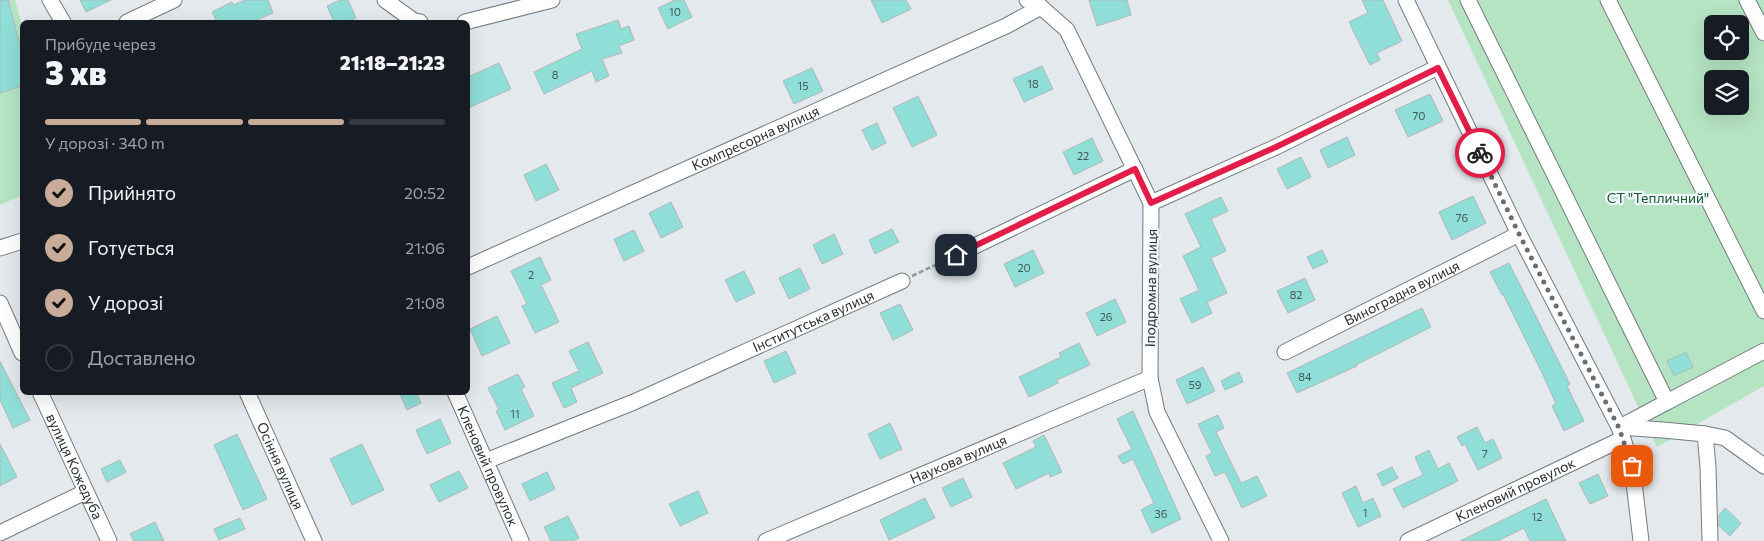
<!DOCTYPE html>
<html lang="uk">
<head>
<meta charset="utf-8">
<style>
	:root { --surface:#171b24; --page:#20242c; --text:#f1f3f6; --muted:#9ea1a6; --line:#363941; --accent:#c8ab98 }
	body { margin:0; font-family:Commissioner,sans-serif; background:var(--page); color:var(--text); height:100vh; display:flex; flex-direction:column; font-size:19px; white-space:nowrap }
	* { box-sizing:border-box; margin:0 }
	p { font-size:16px; color:var(--muted) }
	.icon { flex:none; width:28px; height:28px; fill:none; stroke:currentColor; stroke-width:2; stroke-linecap:round; stroke-linejoin:round }
	.map { position:relative; flex:1; overflow:hidden }
	.drawer { position:absolute; left:20px; top:20px; width:450px; height:375px; display:flex; flex-direction:column; background:var(--surface); border-radius:8px; box-shadow:0 5px 20px #0002 }
	.drawer>* { flex:none }
	.fabs { position:absolute; left:1704px; top:15px; display:grid; gap:10px }
	.fabs a { display:grid; place-items:center; width:45px; height:45px; border-radius:8px; background:var(--surface); box-shadow:0 5px 20px #0002; font-size:25px }
	.pin { position:absolute; display:grid; place-items:center; width:42px; height:42px; color:#fff; margin:-21px; border-radius:10px; box-shadow:0 2px 8px #0006 }
	.courier { position:absolute; display:grid; place-items:center; width:50px; height:50px; margin:-25px; border:4px solid #e11d48; border-radius:50%; background:#fff; color:#222; box-shadow:0 1px 6px #0007 }
	.summary em { font-style:normal; font-weight:800 }
	.summary div { display:flex; flex-direction:column-reverse }
	.summary { display:flex; align-items:center; justify-content:space-between; height:85px; padding:0 25px }
	h1 { font-size:32px; font-weight:800; line-height:38px }
	.bar { display:grid; grid-template-columns:repeat(4,1fr); gap:8px 5px; align-content:center; height:60px; padding:0 25px }
	.bar i { height:6px; border-radius:4px; background:var(--line) }
	.bar .active { background:var(--accent) }
	.bar p { grid-column:span 4 }
	ol { padding:0 25px; list-style:none }
	li { display:flex; align-items:center; gap:15px; height:55px }
	li p { margin-inline-start:auto }
	li .icon { padding:5px; border-radius:50%; background:var(--accent); color:#111; stroke-width:4 }
	li:last-child { color:var(--muted) }
	li i { width:28px; height:28px; border:2px solid var(--line); border-radius:50% }
	.map>svg:first-child { display:block }
	.green { fill:#b5e4c3; fill-rule:evenodd }
	.building { fill:#8fded7; stroke:#b1b8b7 }
	.lines { fill:none; stroke-linecap:round; stroke-linejoin:round }
	.minor-casing { stroke:#757b7d; stroke-width:17 }
	.path { stroke:#919698; stroke-width:2.5; stroke-dasharray:5 2.5; stroke-linecap:butt }
	.minor { stroke:#fff; stroke-width:15 }
	.done { stroke:#6b6e70; stroke-width:5; stroke-dasharray:0 9 }
	.route { stroke:#e11d48; stroke-width:6 }
	.labels { text-anchor:middle; stroke-width:4.5; stroke-linejoin:round; paint-order:stroke }
	.number-label { font-size:11px; fill:#435858 }
	.street-label { font-size:14px; fill:#2a2c2d; stroke:#f0f6f9 }
	.park-label { font-size:14px; fill:#185733; stroke:#f0f6f9 }
</style>
</head>
<body>
<div class="map">
<svg width="1764" height="541" viewBox="0 0 1764 541">
	<rect width="100%" height="100%" fill="#e3e9ec"/>
	<path class="green" d="M 0,0 L 15,0 L 22,25 L 22,195 L 0,205 Z
		M 1448,0 L 1764,0 L 1764,386 L 1657,447 ZM 1712,24 L 1740,24 L 1740,51 L 1712,51 ZM 1712,79 L 1740,79 L 1740,106 L 1712,106 Z"/>
	<path class="building" d="M 0,0 L 8,0 L 22,53 L 22,86 L 0,93 Z
		M 80,0 L 111,0 L 86,12 Z
		M 245,0 L 268,0 L 273,13 L 252,22 L 217,22 L 212,12 L 232,2 L 233,5 Z
		M 340,0 L 348,0 L 356,18 L 346,22 L 334,22 L 327,6 Z
		M 675,0 L 684,0 L 692,17 L 668,29 L 658,8 Z
		M 871,0 L 906,0 L 911,9 L 882,23 Z
		M 1089,0 L 1127,0 L 1131,15 L 1097,26 Z
		M 1362,0 L 1383,0 L 1402,41 L 1377,53 L 1380,60 L 1370,65 L 1349,22 L 1368,13 Z
		M 618,20 L 621,29 L 629,26 L 634,40 L 619,46 L 622,53 L 602,59 L 609,76 L 596,82 L 592,71 L 544,94 L 534,72 L 582,49 L 576,34 Z
		M 499,63 L 511,89 L 468,108 L 468,77 Z
		M 1042,66 L 1053,89 L 1024,102 L 1013,79 Z
		M 812,68 L 823,91 L 794,104 L 783,81 Z
		M 1430,94 L 1443,121 L 1408,137 L 1395,110 Z
		M 918,96 L 937,135 L 912,147 L 893,108 Z
		M 877,123 L 886,143 L 872,150 L 862,130 Z
		M 1347,137 L 1355,155 L 1328,168 L 1320,150 Z
		M 1092,138 L 1103,161 L 1074,175 L 1063,152 Z
		M 1301,157 L 1311,177 L 1287,189 L 1277,169 Z
		M 546,164 L 559,190 L 536,201 L 524,175 Z
		M 1473,196 L 1486,223 L 1452,240 L 1439,212 Z
		M 1221,197 L 1228,211 L 1211,219 L 1226,251 L 1211,258 L 1227,293 L 1207,302 L 1212,313 L 1192,323 L 1180,299 L 1199,290 L 1183,256 L 1201,247 L 1185,214 Z
		M 671,202 L 683,227 L 661,238 L 649,213 Z
		M 892,229 L 899,242 L 875,254 L 869,240 Z
		M 634,230 L 644,251 L 624,261 L 614,239 Z
		M 834,234 L 843,254 L 822,264 L 813,245 Z
		M 1033,250 L 1044,273 L 1015,287 L 1004,264 Z
		M 1322,250 L 1328,262 L 1313,269 L 1307,257 Z
		M 540,257 L 551,280 L 541,285 L 559,322 L 535,333 L 522,306 L 527,304 L 511,271 Z
		M 1509,263 L 1559,362 L 1570,384 L 1567,386 L 1584,421 L 1564,431 L 1552,406 L 1556,404 L 1542,373 L 1503,294 L 1502,295 L 1490,272 Z
		M 800,268 L 810,289 L 789,299 L 779,278 Z
		M 744,271 L 755,293 L 736,302 L 725,280 Z
		M 1305,278 L 1315,300 L 1288,313 L 1277,291 Z
		M 1115,299 L 1126,322 L 1097,336 L 1086,313 Z
		M 900,304 L 913,330 L 893,340 L 880,313 Z
		M 1422,308 L 1431,327 L 1356,365 L 1357,366 L 1297,393 L 1287,373 Z
		M 497,316 L 510,343 L 482,356 L 470,329 Z
		M 588,342 L 603,373 L 571,388 L 577,402 L 564,408 L 552,383 L 579,371 L 569,351 Z
		M 1079,343 L 1090,365 L 1057,380 L 1058,383 L 1029,397 L 1019,377 L 1061,357 L 1059,353 Z
		M 786,351 L 796,373 L 774,383 L 764,361 Z
		M 1686,352 L 1693,367 L 1674,376 L 1667,361 Z
		M 0,361 L 30,420 L 13,428 L 0,400 Z
		M 1203,367 L 1215,391 L 1187,404 L 1176,380 Z
		M 1239,372 L 1243,382 L 1225,390 L 1221,381 Z
		M 518,374 L 525,387 L 521,389 L 534,416 L 505,430 L 496,411 L 499,410 L 488,388 Z
		M 399,392 L 416,392 L 421,403 L 407,410 Z
		M 1133,411 L 1181,519 L 1152,533 L 1141,510 L 1154,503 L 1133,459 L 1123,464 L 1118,456 L 1132,449 L 1117,419 Z
		M 1218,415 L 1224,428 L 1216,432 L 1241,483 L 1257,476 L 1267,496 L 1242,508 L 1225,472 L 1215,476 L 1206,456 L 1212,453 L 1198,424 Z
		M 440,419 L 451,443 L 427,454 L 416,430 Z
		M 890,423 L 902,449 L 880,459 L 868,434 Z
		M 1477,427 L 1485,443 L 1493,439 L 1502,458 L 1478,470 L 1465,444 L 1462,446 L 1457,437 Z
		M 237,434 L 267,499 L 243,510 L 214,445 Z
		M 1044,435 L 1062,472 L 1050,477 L 1049,473 L 1016,489 L 1003,463 L 1036,447 L 1033,441 Z
		M 0,444 L 17,477 L 0,486 Z
		M 362,444 L 384,490 L 352,505 L 330,459 Z
		M 1429,450 L 1438,469 L 1449,463 L 1458,481 L 1403,508 L 1393,489 L 1423,475 L 1415,457 Z
		M 120,460 L 126,472 L 107,482 L 101,469 Z
		M 1392,467 L 1398,478 L 1383,486 L 1377,474 Z
		M 459,471 L 468,488 L 439,502 L 430,485 Z
		M 547,472 L 555,489 L 530,501 L 522,484 Z
		M 1598,474 L 1608,496 L 1590,504 L 1579,483 Z
		M 963,478 L 972,497 L 951,507 L 942,488 Z
		M 1356,486 L 1363,503 L 1373,498 L 1381,516 L 1358,527 L 1342,493 Z
		M 698,491 L 708,513 L 680,526 L 669,504 Z
		M 925,498 L 935,518 L 889,540 L 880,520 Z
		M 1546,499 L 1566,541 L 1530,541 L 1524,528 L 1498,541 L 1460,541 Z
		M 1725,508 L 1741,523 L 1730,536 L 1719,526 L 1719,515 Z
		M 568,516 L 579,538 L 572,541 L 551,541 L 544,527 Z
		M 240,518 L 245,529 L 219,540 L 214,529 Z
		M 155,522 L 164,541 L 134,541 L 130,534 Z"/>
	<g class="lines">
		<g class="minor-casing">
			<g id="minor">
				<path d="M 50,0 L 63,22"/>
				<path d="M 385,0 L 414,21 L 420,22"/>
				<path d="M 1027,0 L 1041,7 L 1067,30 L 1151,203 L 1150,378 L 1157,412 L 1221,541"/>
				<path d="M 1406,0 L 1519,234 L 1619,427 L 1632,466 L 1641,541"/>
				<path d="M 1468,0 L 1667,402 L 1764,351"/>
				<path d="M 1608,0 L 1764,311"/>
				<path d="M 1747,0 L 1764,33"/>
				<path d="M 127,22 L 174,0"/>
				<path d="M 465,22 L 552,0"/>
				<path d="M 1151,203 L 1276,147 L 1438,67"/>
				<path d="M 0,248 L 22,241"/>
				<path d="M 956,255 L 1135,169"/>
				<path id="s1" d="M 468,267 L 1006,26 L 1041,7"/>
				<path d="M 0,303 L 22,353"/>
				<path id="s2" d="M 1285,352 L 1519,234"/>
				<path id="s3" d="M 40,392 L 109,541"/>
				<path id="s4" d="M 247,392 L 314,541"/>
				<path id="s5" d="M 455,392 L 521,541"/>
				<path d="M 1619,427 L 1663,430 L 1705,434 L 1725,438 L 1764,466"/>
				<path d="M 1620,427 L 1667,402"/>
				<path d="M 1705,434 L 1708,467 L 1710,541"/>
				<path id="s6" d="M 486,461 L 634,402 L 902,281"/>
				<path d="M 0,533 L 85,492"/>
				<path id="s7" d="M 766,541 L 1150,378"/>
				<path id="s8" d="M 1408,541 L 1622,439"/>
			</g>
		</g>
		<path class="path" d="M 912,276 L 946,260"/>
		<use href="#minor" class="minor"/>
	</g>
	<g class="lines">
		<path class="done" d="M 1480,153 L 1519,234 L 1619,428 L 1632,466"/>
		<path class="route" d="M 956,255 L 1135,169 L 1151,203 L 1276,147 L 1438,68 L 1480,153"/>
	</g>
	<g class="labels">
		<g class="number-label">
			<text x="675" y="16">10</text>
			<text x="555" y="79">8</text>
			<text x="1033" y="88">18</text>
			<text x="803" y="90">15</text>
			<text x="1419" y="120">70</text>
			<text x="1083" y="160">22</text>
			<text x="1462" y="222">76</text>
			<text x="1024" y="272">20</text>
			<text x="531" y="279">2</text>
			<text x="1296" y="299">82</text>
			<text x="1106" y="321">26</text>
			<text x="1305" y="381">84</text>
			<text x="1195" y="389">59</text>
			<text x="515" y="418">11</text>
			<text x="1485" y="458">7</text>
			<text x="1365" y="517">1</text>
			<text x="1161" y="518">36</text>
			<text x="1537" y="521">12</text>
		</g>
		<g class="street-label">
			<text dy="5" stroke="none"><textPath href="#s1" startOffset="315">Компресорна вулиця</textPath></text>
			<text transform="translate(1151 288) rotate(-89)" y="5">Іподромна вулиця</text>
			<text dy="5" stroke="none"><textPath href="#s2" startOffset="131">Виноградна вулиця</textPath></text>
			<text dy="5" stroke="none"><textPath href="#s6" startOffset="356">Інститутська вулиця</textPath></text>
			<text dy="5" stroke="none"><textPath href="#s7" startOffset="209">Наукова вулиця</textPath></text>
			<text dy="5" stroke="none"><textPath href="#s3" startOffset="82">вулиця Кожедуба</textPath></text>
			<text dy="5" stroke="none"><textPath href="#s4" startOffset="81">Осіння вулиця</textPath></text>
			<text dy="5" stroke="none"><textPath href="#s5" startOffset="81">Кленовий провулок</textPath></text>
			<text dy="5" stroke="none"><textPath href="#s8" startOffset="119">Кленовий провулок</textPath></text>
		</g>
		<g class="park-label">
			<text x="1658" y="203">СТ "Тепличний"</text>
		</g>
	</g>
</svg>
<div class="fabs">
<a><svg class="icon" aria-label="locate" viewBox="0 0 24 24"><circle cx="12" cy="12" r="6"/><path d="M12 2v4M12 18v4M2 12h4M18 12h4"/></svg></a>
<a><svg class="icon" aria-label="layers" viewBox="0 0 24 24"><path d="M12 4l9 5-9 5-9-5zM3 14l9 5 9-5"/></svg></a>
</div>
<div class="pin" style="left:1632px;top:466px;background:#ea580c"><svg class="icon" aria-label="bag" viewBox="0 0 24 24"><path d="M5 8h14l-1 12H6zM9 8a3 3 0 0 1 6 0"/></svg></div>
<div class="pin" style="left:956px;top:255px;background:#1f2937"><svg class="icon" aria-label="home" viewBox="0 0 24 24"><path d="M3 11l9-7 9 7M6 9v11h12V9"/></svg></div>
<div class="courier" style="left:1480px;top:153px"><svg class="icon" aria-label="bike" viewBox="0 0 24 24"><circle cx="6" cy="16" r="4"/><circle cx="18" cy="16" r="4"/><path d="M6 16l4-8h5l3 8M10 8l3 8H6M13 5h3"/></svg></div>
<section class="drawer">
<div class="summary"><div><h1>3 хв</h1><p>Прибуде через</p></div><em>21:18–21:23</em></div>
<div class="bar"><i class="active"></i><i class="active"></i><i class="active"></i><i></i><p>У дорозі · 340 m</p></div>
<ol>
<li><svg class="icon" aria-label="check" viewBox="0 0 24 24"><path d="M5 12l5 5 9-10"/></svg>Прийнято<p>20:52</p></li>
<li><svg class="icon" aria-label="check" viewBox="0 0 24 24"><path d="M5 12l5 5 9-10"/></svg>Готується<p>21:06</p></li>
<li><svg class="icon" aria-label="check" viewBox="0 0 24 24"><path d="M5 12l5 5 9-10"/></svg>У дорозі<p>21:08</p></li>
<li><i></i>Доставлено</li>
</ol>
</section>
</div>
</body>
</html>
